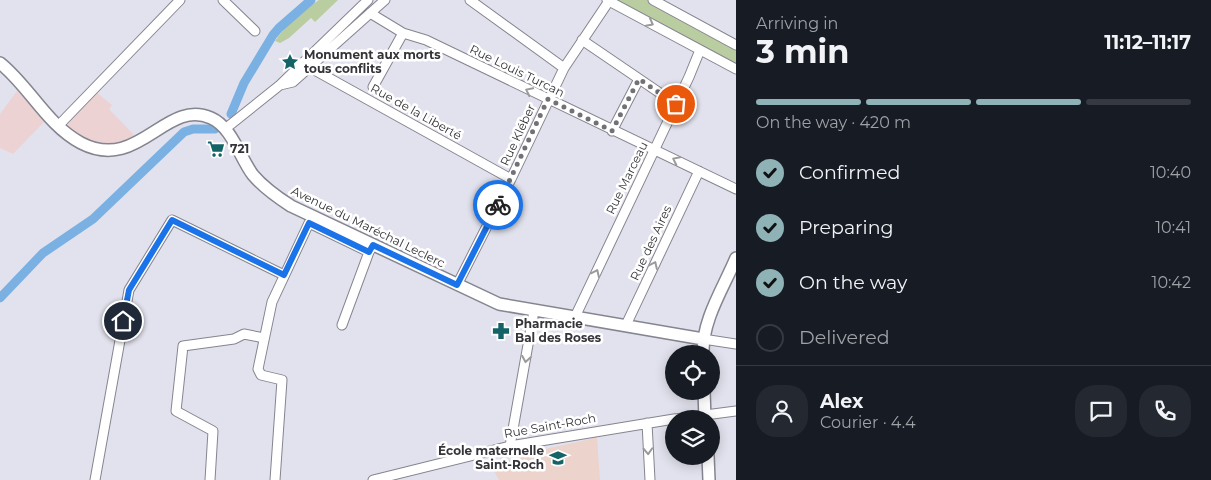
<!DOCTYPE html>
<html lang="en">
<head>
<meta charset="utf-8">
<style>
	:root { --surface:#171b24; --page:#242831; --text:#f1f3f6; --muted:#9ea1a6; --line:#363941; --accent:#8eb2b6 }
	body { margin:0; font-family:Montserrat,sans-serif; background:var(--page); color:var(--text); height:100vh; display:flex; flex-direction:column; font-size:19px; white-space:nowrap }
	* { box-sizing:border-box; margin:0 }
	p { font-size:16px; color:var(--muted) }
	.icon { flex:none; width:28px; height:28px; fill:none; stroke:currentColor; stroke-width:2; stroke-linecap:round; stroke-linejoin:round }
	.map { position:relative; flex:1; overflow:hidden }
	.side { display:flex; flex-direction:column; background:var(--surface); width:475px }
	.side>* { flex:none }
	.tools { position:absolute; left:665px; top:345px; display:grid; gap:10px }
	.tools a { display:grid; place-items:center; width:55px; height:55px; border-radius:50%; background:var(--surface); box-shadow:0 2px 12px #0003; font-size:25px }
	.pin { position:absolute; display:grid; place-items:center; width:42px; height:42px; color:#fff; margin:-21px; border:2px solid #fff; border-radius:50%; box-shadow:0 1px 5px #0007 }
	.courier { position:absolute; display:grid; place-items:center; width:50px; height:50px; margin:-25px; border:4px solid #1a73e8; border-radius:50%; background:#fff; color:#222; box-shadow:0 1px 6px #0007 }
	.head em { font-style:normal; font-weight:700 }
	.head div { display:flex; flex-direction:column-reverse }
	.head { display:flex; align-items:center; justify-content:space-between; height:85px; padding:0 20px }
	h1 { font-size:32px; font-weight:700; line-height:38px }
	.bar { display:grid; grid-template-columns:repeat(4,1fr); gap:8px 5px; align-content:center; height:60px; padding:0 20px }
	.bar i { height:6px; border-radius:4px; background:var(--line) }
	.bar .on { background:var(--accent) }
	.bar p { grid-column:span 4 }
	.line { display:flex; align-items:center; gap:12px; padding:0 20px; border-top:1px solid var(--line) }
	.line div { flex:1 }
	.round { display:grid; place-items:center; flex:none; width:52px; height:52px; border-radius:20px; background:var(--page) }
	ol { padding:0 20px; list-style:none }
	li { display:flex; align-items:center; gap:15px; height:55px }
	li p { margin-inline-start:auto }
	li .icon { padding:5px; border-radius:50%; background:var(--accent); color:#111; stroke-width:4 }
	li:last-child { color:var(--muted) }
	li i { width:28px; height:28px; border:2px solid var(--line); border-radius:50% }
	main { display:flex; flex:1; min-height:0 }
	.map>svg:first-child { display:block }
	.commercial { fill:#edd2d3 }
	.education { fill:#ecd3cb }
	.green { fill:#b9cda1 }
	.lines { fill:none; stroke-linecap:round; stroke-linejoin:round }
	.canal { stroke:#7ab1e2; stroke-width:9 }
	.minor-casing { stroke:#858590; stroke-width:11 }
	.major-casing { stroke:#858590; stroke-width:14 }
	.minor { stroke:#fff; stroke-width:9 }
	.major { stroke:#fff; stroke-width:11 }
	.oneway { stroke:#9a9a9c }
	.done { stroke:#717178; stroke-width:5; stroke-dasharray:0 9 }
	.route { stroke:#1a73e8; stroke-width:6 }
	.labels { text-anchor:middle; stroke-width:5; stroke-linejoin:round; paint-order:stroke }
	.poi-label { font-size:12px; font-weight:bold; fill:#343439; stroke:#fff; text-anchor:start }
	.street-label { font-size:12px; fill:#343439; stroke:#fff }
</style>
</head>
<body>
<main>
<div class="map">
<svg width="736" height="480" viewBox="0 0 736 480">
	<rect width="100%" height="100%" fill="#e2e2ee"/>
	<path class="commercial" d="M 17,91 L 46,120 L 13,154 L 0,148 L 0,114 Z
		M 96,92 L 112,105 L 109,109 L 136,137 L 120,143 L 93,143 L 85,140 L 66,127 L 70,121 L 68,119 Z"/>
	<path class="education" d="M 593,437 L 597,437 L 600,480 L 499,480 L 490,464 L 545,452 L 545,449 L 591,439 Z"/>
	<path class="green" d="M 319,0 L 338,0 L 315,22 L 311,18 L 289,38 L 280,43 L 275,41 C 286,25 302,11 319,0 Z
		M 611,0 L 649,0 L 736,47 L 736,67 Z"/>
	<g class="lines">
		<path class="canal" d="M 231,114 L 244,83 L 273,35 L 279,28 L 311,0
			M 0,298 L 43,253 L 93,219 L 184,132 L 193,129 L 215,129"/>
		<g class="minor-casing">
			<path id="minor" d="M 223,0 L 255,31
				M 470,0 L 564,68
				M 607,0 L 736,69
				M 653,0 L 736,45
				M 370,13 L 403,33 L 426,40 L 736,189
				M 582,40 L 676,104
				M 309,67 L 511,179
				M 280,85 L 293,82 L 385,0
				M 373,87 L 403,33
				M 58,126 L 180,0
				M 225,129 L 280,85 L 368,0
				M 612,131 L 639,79
				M 457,285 L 511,179 L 564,68 L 609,1
				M 575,317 L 689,77 L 700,50
				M 342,325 L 369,252
				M 626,325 L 699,171
				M 703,339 L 736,344
				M 675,419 L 736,411
				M 647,423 L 650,480
				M 510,446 L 534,311
				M 95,480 L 129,290 L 172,220 L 284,275
				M 210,480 L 213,431 L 176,411 L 183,346 L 234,339 L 244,334 L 264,338
				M 275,480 L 282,380 L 261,375 L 258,369 L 272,302 L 309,223 L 369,252 L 373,245
				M 373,480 L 510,446 L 674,419"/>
		</g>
		<g class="major-casing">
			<path id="major" d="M 0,63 C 29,86 47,125 81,143 C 139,173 165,98 211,118 C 232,127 240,158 253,175 C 264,188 277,197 291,206 L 499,304 L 703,339
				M 703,354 C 702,320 723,289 736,258
				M 704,391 L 705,419
				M 708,456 L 709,480"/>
		</g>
		<use href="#minor" class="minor"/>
		<use href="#major" class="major"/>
	</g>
	<defs><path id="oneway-chevron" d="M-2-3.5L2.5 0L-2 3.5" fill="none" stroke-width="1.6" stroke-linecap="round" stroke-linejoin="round" transform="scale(1.25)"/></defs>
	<g class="oneway">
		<use href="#oneway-chevron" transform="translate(650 23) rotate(28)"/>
		<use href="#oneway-chevron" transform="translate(529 91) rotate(-154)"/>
		<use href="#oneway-chevron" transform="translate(676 160) rotate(-154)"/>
		<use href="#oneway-chevron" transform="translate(654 265) rotate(-65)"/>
		<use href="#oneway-chevron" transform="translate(596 273) rotate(-65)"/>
		<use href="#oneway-chevron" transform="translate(526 359) rotate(100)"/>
		<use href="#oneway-chevron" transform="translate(648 451) rotate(87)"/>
	</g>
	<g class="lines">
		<path class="done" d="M 498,205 L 548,99 L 612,131 L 639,79 L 676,104"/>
		<path class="route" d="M 123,321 L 129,290 L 172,220 L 284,275 L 309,223 L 369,252 L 373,245 L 457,285 L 498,205"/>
	</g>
	<defs>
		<g id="sight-bare" transform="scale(1.35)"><path d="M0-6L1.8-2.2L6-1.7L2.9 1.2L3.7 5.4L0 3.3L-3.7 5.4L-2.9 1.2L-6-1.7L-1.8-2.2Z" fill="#146367" stroke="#fff" stroke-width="2.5" paint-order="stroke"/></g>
		<g id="supermarket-bare" transform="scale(1.35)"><path d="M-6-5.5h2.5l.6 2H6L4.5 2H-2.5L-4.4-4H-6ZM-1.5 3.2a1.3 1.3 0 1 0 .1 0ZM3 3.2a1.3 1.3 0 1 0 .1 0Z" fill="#146367" stroke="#fff" stroke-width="2.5" paint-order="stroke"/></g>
		<g id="pharmacy-bare" transform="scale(1.35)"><path d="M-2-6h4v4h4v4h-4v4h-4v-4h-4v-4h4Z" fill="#146367" stroke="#fff" stroke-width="2.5" paint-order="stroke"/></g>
		<g id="school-bare" transform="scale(1.35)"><path d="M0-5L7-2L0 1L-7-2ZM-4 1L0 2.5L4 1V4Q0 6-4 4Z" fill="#146367" stroke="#fff" stroke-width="2.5" paint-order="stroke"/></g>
	</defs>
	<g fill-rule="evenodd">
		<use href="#sight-bare" x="290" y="62"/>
		<use href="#supermarket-bare" x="216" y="149"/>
		<use href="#pharmacy-bare" x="501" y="331"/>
		<use href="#school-bare" x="558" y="458"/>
	</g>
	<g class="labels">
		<g class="poi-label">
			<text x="304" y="59">Monument aux morts<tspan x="304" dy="14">tous conflits</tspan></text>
			<text x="230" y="153">721</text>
			<text x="515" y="328">Pharmacie<tspan x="515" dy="14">Bal des Roses</tspan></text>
			<text x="544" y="455" text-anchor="end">École maternelle<tspan x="544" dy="14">Saint-Roch</tspan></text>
		</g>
		<g class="street-label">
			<text transform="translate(517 71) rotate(26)" y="4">Rue Louis Turcan</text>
			<text transform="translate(416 112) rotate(29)" y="4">Rue de la Liberté</text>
			<text transform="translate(518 135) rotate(-65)" y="4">Rue Kléber</text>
			<text transform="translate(627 178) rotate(-64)" y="4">Rue Marceau</text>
			<text transform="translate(368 227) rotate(26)" y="4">Avenue du Maréchal Leclerc</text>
			<text transform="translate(651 243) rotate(-65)" y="4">Rue des Aires</text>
			<text transform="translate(550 426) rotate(-10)" y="4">Rue Saint-Roch</text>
		</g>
	</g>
</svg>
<div class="tools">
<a><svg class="icon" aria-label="locate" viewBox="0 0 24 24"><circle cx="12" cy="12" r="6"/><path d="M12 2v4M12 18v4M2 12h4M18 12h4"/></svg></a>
<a><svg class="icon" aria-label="layers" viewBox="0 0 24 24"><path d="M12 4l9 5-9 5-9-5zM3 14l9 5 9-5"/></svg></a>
</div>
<div class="pin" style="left:676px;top:104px;background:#ea580c"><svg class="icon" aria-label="bag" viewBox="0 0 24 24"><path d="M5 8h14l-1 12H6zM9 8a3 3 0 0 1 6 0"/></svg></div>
<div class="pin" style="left:123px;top:321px;background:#1f2937"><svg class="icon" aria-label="home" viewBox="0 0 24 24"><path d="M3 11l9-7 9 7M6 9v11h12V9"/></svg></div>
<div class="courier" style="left:498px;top:205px"><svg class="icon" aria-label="bike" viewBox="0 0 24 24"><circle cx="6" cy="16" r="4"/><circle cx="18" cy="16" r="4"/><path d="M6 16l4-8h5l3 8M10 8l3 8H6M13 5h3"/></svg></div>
</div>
<section class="side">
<div class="head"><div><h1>3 min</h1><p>Arriving in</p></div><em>11:12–11:17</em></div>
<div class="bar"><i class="on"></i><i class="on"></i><i class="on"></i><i></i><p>On the way · 420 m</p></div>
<ol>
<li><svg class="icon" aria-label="check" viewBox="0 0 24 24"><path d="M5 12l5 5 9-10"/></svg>Confirmed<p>10:40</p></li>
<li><svg class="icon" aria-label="check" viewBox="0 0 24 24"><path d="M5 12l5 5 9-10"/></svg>Preparing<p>10:41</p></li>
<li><svg class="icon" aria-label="check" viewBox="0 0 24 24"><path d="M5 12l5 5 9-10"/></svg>On the way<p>10:42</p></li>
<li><i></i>Delivered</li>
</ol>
<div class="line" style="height:90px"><a class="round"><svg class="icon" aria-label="person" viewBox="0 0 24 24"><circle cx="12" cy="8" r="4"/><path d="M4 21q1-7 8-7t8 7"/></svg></a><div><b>Alex</b><p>Courier · 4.4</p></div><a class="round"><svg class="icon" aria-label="chat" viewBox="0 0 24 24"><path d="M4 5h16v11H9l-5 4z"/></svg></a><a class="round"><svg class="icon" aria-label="phone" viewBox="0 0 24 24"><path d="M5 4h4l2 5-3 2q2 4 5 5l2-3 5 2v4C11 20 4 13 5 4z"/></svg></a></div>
</section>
</main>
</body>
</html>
